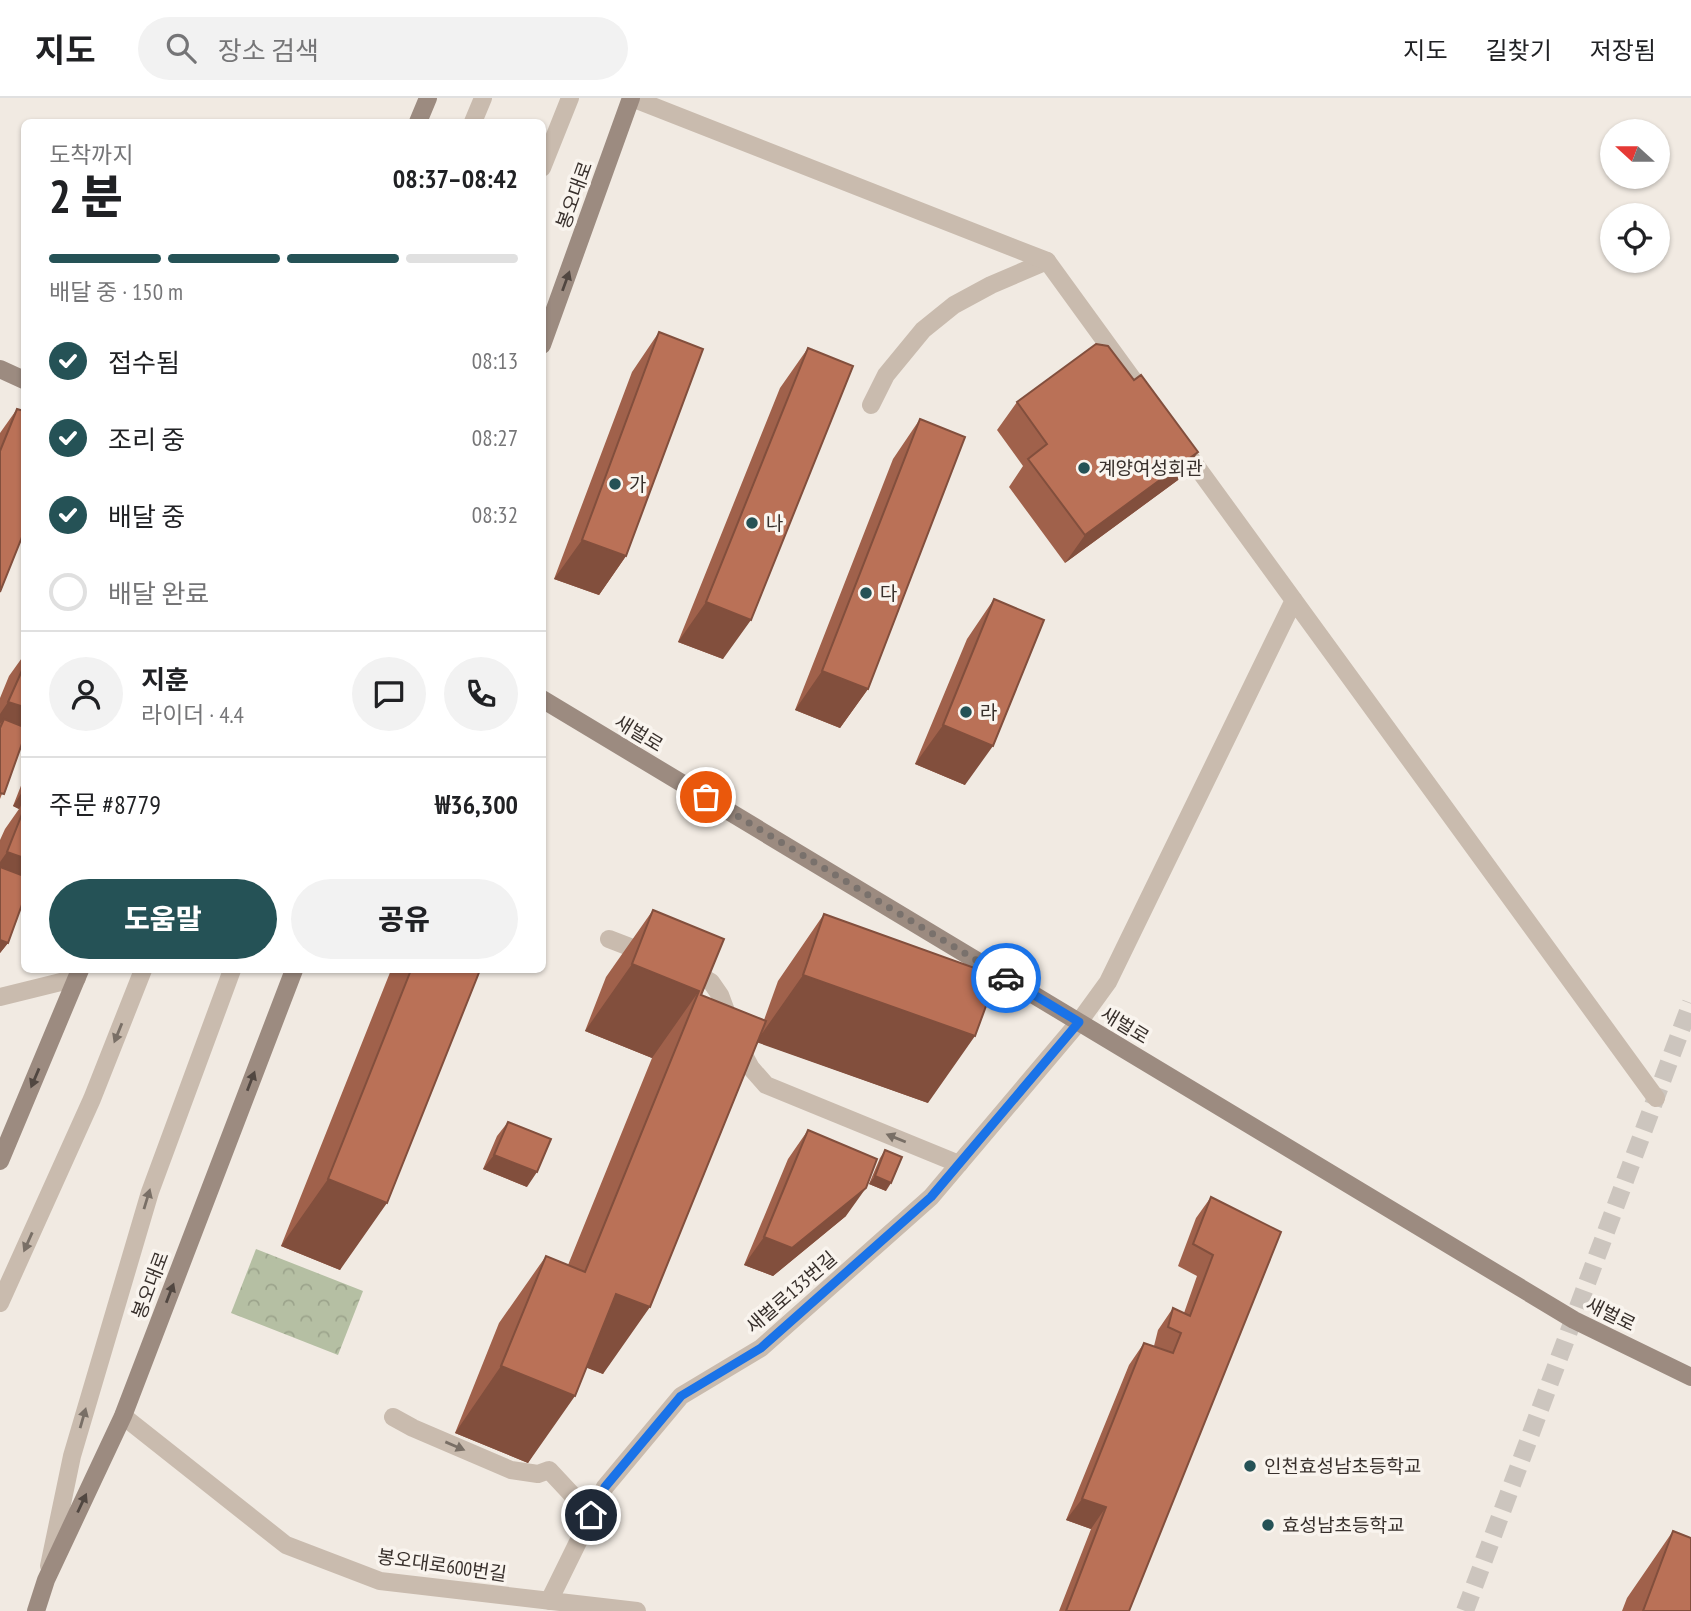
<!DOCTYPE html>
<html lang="ko">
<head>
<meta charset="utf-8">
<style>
	:root { --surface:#fff; --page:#f2f2f2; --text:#202124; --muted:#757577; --line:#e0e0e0; --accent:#255256 }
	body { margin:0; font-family:"PT Sans Narrow","Noto Sans KR",sans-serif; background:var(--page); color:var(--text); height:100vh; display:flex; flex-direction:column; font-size:26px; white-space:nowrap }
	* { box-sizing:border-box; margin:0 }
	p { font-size:23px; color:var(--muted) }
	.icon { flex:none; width:38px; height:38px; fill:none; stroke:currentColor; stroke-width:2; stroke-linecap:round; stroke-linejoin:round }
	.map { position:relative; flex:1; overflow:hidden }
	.side { position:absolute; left:21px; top:21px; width:525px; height:854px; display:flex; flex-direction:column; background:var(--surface); border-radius:10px; box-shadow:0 2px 5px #0004 }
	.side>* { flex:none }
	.needle { width:46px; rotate:291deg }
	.buttons { position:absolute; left:1600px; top:21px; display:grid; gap:14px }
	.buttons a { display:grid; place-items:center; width:70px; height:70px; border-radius:50%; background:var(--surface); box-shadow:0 2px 5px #0004; font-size:35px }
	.pin { position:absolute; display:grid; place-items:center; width:60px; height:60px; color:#fff; margin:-30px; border:4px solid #fff; border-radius:50%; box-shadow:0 2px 7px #0007 }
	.courier { position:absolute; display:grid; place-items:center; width:70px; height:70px; margin:-35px; border:5px solid #1a73e8; border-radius:50%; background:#fff; color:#222; box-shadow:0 2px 9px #0007 }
	.summary em { font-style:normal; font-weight:800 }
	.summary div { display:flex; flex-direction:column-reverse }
	.summary { display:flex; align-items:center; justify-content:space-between; height:119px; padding:0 28px }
	h1 { font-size:46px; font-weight:800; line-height:52px }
	.bar { display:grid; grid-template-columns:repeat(4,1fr); gap:10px 7px; align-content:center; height:84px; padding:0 28px }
	.bar i { height:9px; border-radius:5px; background:var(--line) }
	.bar .current { background:var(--accent) }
	.bar p { grid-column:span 4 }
	.line { display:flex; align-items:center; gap:18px; padding:0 28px; border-top:2px solid var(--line) }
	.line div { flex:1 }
	.round { display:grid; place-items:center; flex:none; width:74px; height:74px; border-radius:37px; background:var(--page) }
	ol { padding:0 28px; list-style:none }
	li { display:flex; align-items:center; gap:21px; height:77px }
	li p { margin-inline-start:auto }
	li .icon { padding:7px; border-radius:50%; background:var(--accent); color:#fff; stroke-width:4 }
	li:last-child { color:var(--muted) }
	li i { width:38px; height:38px; border:4px solid var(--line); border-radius:50% }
	.cta { display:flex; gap:14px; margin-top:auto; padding:14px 28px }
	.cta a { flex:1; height:80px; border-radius:42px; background:var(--accent); color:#fff; font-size:28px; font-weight:800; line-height:80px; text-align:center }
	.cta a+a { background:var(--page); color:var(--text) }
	header { display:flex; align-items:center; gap:42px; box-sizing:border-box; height:98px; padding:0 35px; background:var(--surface); border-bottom:2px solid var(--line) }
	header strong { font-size:33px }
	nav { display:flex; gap:38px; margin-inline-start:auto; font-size:24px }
	.search { width:490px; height:63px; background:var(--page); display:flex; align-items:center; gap:18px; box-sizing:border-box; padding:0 24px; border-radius:38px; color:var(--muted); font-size:26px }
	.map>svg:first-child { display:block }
	.forest { fill:url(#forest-crowns) }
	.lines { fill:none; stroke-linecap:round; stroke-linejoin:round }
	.secondary-tunnel { stroke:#ccc5be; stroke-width:18; stroke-dasharray:18 9; stroke-linecap:butt }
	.lane { stroke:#c9bbae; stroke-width:18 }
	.street { stroke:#c9bbae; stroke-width:18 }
	.secondary { stroke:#9c8b80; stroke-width:18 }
	.wall { fill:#a0614b }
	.shaded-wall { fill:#824f3d }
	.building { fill:#ba7157; stroke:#824f3d; stroke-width:2 }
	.oneway { fill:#514741 }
	.oneway2 { fill:#796f66 }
	.done { stroke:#79716c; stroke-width:7; stroke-dasharray:0 12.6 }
	.route { stroke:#1a73e8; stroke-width:9 }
	.poi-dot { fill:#255256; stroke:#f9f4ee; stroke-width:2.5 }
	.labels { text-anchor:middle; stroke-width:7; stroke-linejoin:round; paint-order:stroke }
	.street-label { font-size:19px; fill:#38302c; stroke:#f9f4ee }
	.poi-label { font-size:19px; fill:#38302c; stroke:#f9f4ee; text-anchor:start }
</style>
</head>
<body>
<header>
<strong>지도</strong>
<div class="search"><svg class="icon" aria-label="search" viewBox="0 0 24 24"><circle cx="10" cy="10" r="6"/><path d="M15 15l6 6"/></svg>장소 검색</div>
<nav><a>지도</a><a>길찾기</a><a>저장됨</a></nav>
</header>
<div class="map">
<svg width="1691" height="1513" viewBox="0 0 1691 1513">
	<defs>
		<pattern id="forest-crowns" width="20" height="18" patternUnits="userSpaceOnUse" patternTransform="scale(1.75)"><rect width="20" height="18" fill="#b5bfa3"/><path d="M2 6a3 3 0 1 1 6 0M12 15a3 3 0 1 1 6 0" fill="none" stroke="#9ca48c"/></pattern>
	</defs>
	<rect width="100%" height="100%" fill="#f1eae2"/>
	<path class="forest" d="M 256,1151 L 363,1193 L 338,1257 L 231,1215 Z"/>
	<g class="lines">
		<path class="secondary-tunnel" d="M 1465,1513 L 1691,905"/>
		<path class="lane" d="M 473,24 L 483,0
			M 542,70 L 570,0
			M 871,307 L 886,277 L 923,232 L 954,207 L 991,187 L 1047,163
			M 609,841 L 648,856
			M 688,871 L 711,884 L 720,897 L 739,948 L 751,970 L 766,987 L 959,1066
			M 0,1205 L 92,1001 L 143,872
			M 393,1319 L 413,1330 L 511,1372 L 538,1376 L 549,1372 L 591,1417
			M 49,1468 L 72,1358 L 150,1094 L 232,872"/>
		<path class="street" d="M 632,0 L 1047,163 L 1137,287
			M 1178,343 L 1656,1000
			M 0,899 L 77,880
			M 123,1318 L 286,1447 L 380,1483 L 637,1513
			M 549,1503 L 605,1389 L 681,1298 L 761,1250 L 931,1099 L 1079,924 L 1108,884 L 1294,502"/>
		<path class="secondary" d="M 418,24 L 428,0
			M 542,247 L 631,0
			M 0,271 L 24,282
			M 542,601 L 1574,1222 L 1691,1279
			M 0,1063 L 80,872
			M 36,1513 L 46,1482 L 123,1318 L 294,872"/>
	</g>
	<path class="wall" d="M 659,234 L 626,458 L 599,497 L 554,481 L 632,274 Z
		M 808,250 L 723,561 L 678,544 L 780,290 Z
		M 1134,282 L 1198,354 L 1178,382 L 1065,465 L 1009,389 L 1023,368 L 997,332 L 1017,304 Z
		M 17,311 L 0,494 L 0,335 Z
		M 920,321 L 868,591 L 840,630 L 795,612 L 893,361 Z
		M 994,501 L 965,687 L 915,666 L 967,541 Z
		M 24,557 L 24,640 L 0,701 L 0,600 L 9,578 Z
		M 24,680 L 24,801 L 8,845 L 0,855 L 0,742 L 5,731 L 19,711 L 13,708 Z
		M 653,812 L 701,897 L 764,922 L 778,883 L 824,816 L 928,1005 L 758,944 L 603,1276 L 586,1269 L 528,1365 L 455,1335 L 499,1225 L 546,1158 L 568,1167 L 652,960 L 585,933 L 606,879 Z
		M 391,872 L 480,872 L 340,1172 L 281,1148 Z
		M 508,1024 L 527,1089 L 483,1071 L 497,1038 Z
		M 808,1032 L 846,1118 L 773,1178 L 744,1167 L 788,1061 Z
		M 885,1052 L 886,1093 L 869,1086 L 880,1060 Z
		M 1211,1099 L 1281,1134 L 1129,1513 L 1059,1513 L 1091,1431 L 1066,1422 L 1129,1267 L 1144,1245 L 1154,1248 L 1158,1232 L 1173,1210 L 1184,1215 L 1197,1178 L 1178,1168 L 1196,1120 Z
		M 1673,1433 L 1691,1513 L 1622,1513 L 1627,1500 Z"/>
	<path class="shaded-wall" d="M 1198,354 L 1178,382 L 1065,465 L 1085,437 Z
		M 582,442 L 626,458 L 599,497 L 554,481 Z
		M 706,504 L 751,522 L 723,561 L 678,544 Z
		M 822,573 L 868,591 L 840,630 L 795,612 Z
		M 8,604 L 24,609 L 24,632 L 4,621 L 0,626 L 0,616 Z
		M 943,627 L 993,648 L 965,687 L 915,666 Z
		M 24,691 L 24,702 L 19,711 L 13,708 Z
		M 7,754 L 24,760 L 24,789 L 0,770 L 0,764 Z
		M 0,842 L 8,845 L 0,855 Z
		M 632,866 L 699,893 L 652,960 L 585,933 Z
		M 803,877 L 975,938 L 928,1005 L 756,944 Z
		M 494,1057 L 537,1074 L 527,1089 L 483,1071 Z
		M 875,1078 L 891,1085 L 886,1093 L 869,1086 Z
		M 328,1081 L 387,1105 L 340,1172 L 281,1148 Z
		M 866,1090 L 846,1118 L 773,1178 L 744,1167 L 764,1139 Z
		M 616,1196 L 650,1209 L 603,1276 L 569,1263 Z
		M 501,1268 L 575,1298 L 528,1365 L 455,1335 Z
		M 1082,1401 L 1106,1409 L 1091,1431 L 1066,1422 Z"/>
	<path class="building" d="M 659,234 L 703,251 L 626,458 L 582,442 Z
		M 1096,246 L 1108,248 L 1134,282 L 1141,277 L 1198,354 L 1085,437 L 1028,361 L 1047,346 L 1017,304 Z
		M 808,250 L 853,268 L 751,522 L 706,504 Z
		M 17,311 L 24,313 L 24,434 L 0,494 L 0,353 Z
		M 920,321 L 965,339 L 868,591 L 822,573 Z
		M 994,501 L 1044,522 L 993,648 L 943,627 Z
		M 24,568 L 24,609 L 8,604 Z
		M 4,621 L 24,629 L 24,640 L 4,696 L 0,695 L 0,630 Z
		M 24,711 L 24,760 L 7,754 Z
		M 0,769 L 24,778 L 24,801 L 8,845 L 0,842 Z
		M 653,812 L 724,841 L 701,897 L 766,923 L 650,1209 L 616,1196 L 575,1298 L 501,1268 L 546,1158 L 585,1174 L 699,893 L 632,866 Z
		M 824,816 L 997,878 L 975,938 L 803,877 Z
		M 411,872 L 480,872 L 387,1105 L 328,1081 Z
		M 508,1024 L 551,1041 L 537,1074 L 494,1057 Z
		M 808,1032 L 877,1061 L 866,1090 L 792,1150 L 764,1139 Z
		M 885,1052 L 902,1059 L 891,1085 L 875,1078 Z
		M 1211,1099 L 1281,1134 L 1129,1513 L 1066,1513 L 1106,1409 L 1082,1401 L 1144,1245 L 1173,1255 L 1181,1235 L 1168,1229 L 1173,1210 L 1190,1218 L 1213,1157 L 1193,1146 Z
		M 1673,1433 L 1691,1440 L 1691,1513 L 1643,1513 Z"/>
	<defs><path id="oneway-solid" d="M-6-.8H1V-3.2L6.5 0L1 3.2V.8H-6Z" transform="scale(1.75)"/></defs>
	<g class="oneway">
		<use href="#oneway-solid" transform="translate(566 183) rotate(-70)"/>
		<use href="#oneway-solid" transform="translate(35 980) rotate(113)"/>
		<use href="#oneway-solid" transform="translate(251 983) rotate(-69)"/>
		<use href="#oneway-solid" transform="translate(170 1195) rotate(-69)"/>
		<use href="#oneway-solid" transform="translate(82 1405) rotate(-65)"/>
	</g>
	<g class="oneway2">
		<use href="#oneway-solid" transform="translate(118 935) rotate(112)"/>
		<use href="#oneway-solid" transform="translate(896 1040) rotate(-158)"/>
		<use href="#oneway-solid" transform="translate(147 1101) rotate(-73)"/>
		<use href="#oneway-solid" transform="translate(28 1144) rotate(114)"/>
		<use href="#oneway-solid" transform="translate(83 1320) rotate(-74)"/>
		<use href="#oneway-solid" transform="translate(455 1348) rotate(23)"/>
	</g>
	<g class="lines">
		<path class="done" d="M 706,699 L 1006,880"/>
		<path class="route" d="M 591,1417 L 605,1389 L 681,1298 L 761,1250 L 931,1099 L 1079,924 L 1006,880"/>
	</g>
	<g class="poi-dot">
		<circle cx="1084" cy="370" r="7"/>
		<circle cx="615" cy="386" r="7"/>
		<circle cx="752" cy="425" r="7"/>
		<circle cx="866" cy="495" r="7"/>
		<circle cx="966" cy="614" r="7"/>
		<circle cx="1250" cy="1368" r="7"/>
		<circle cx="1268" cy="1427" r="7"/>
	</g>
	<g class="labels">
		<g class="street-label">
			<text transform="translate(574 97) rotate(-70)" y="7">봉오대로</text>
			<text transform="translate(639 635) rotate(31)" y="7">새벌로</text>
			<text transform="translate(1125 927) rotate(31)" y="7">새벌로</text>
			<text transform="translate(150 1187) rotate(-69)" y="7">봉오대로</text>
			<text transform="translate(791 1194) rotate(-41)" y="7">새벌로133번길</text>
			<text transform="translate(1611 1216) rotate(26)" y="7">새벌로</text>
			<text transform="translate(442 1467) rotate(8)" y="7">봉오대로600번길</text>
		</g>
		<g class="poi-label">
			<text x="1098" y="377">계양여성회관</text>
			<text x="629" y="393">가</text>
			<text x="766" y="432">나</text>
			<text x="880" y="502">다</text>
			<text x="980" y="621">라</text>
			<text x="1264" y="1375">인천효성남초등학교</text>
			<text x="1282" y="1434">효성남초등학교</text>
		</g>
	</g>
</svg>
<div class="buttons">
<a><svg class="needle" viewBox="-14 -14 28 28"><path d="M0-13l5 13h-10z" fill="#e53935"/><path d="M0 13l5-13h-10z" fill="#757577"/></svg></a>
<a><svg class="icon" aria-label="locate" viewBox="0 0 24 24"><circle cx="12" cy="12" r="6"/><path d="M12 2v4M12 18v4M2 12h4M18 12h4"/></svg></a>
</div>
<div class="pin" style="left:706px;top:699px;background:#ea580c"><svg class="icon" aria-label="bag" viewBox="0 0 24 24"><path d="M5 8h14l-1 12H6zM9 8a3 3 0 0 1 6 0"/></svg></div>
<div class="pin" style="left:591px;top:1417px;background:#1f2937"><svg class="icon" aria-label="home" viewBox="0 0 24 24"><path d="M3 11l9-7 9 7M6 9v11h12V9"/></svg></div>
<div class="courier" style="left:1006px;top:880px"><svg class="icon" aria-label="car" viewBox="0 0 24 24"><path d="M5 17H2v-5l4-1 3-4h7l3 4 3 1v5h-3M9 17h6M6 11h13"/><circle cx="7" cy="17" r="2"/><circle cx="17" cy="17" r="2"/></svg></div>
<section class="side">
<div class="summary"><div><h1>2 분</h1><p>도착까지</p></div><em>08:37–08:42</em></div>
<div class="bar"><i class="current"></i><i class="current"></i><i class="current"></i><i></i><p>배달 중 · 150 m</p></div>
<ol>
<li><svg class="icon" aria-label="check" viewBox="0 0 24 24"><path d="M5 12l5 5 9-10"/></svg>접수됨<p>08:13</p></li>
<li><svg class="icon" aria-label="check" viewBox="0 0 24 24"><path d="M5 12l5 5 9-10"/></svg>조리 중<p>08:27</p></li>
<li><svg class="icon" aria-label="check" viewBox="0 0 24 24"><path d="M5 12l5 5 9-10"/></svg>배달 중<p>08:32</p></li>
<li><i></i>배달 완료</li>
</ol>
<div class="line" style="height:126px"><a class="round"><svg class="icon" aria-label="person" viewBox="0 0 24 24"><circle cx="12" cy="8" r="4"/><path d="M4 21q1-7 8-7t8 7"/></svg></a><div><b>지훈</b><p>라이더 · 4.4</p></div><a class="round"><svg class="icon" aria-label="chat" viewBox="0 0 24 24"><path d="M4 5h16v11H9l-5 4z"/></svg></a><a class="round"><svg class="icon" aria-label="phone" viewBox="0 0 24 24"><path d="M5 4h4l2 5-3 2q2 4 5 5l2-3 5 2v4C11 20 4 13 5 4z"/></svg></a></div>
<div class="line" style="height:91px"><div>주문 #8779</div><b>₩36,300</b></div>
<div class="cta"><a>도움말</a><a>공유</a></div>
</section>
</div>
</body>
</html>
